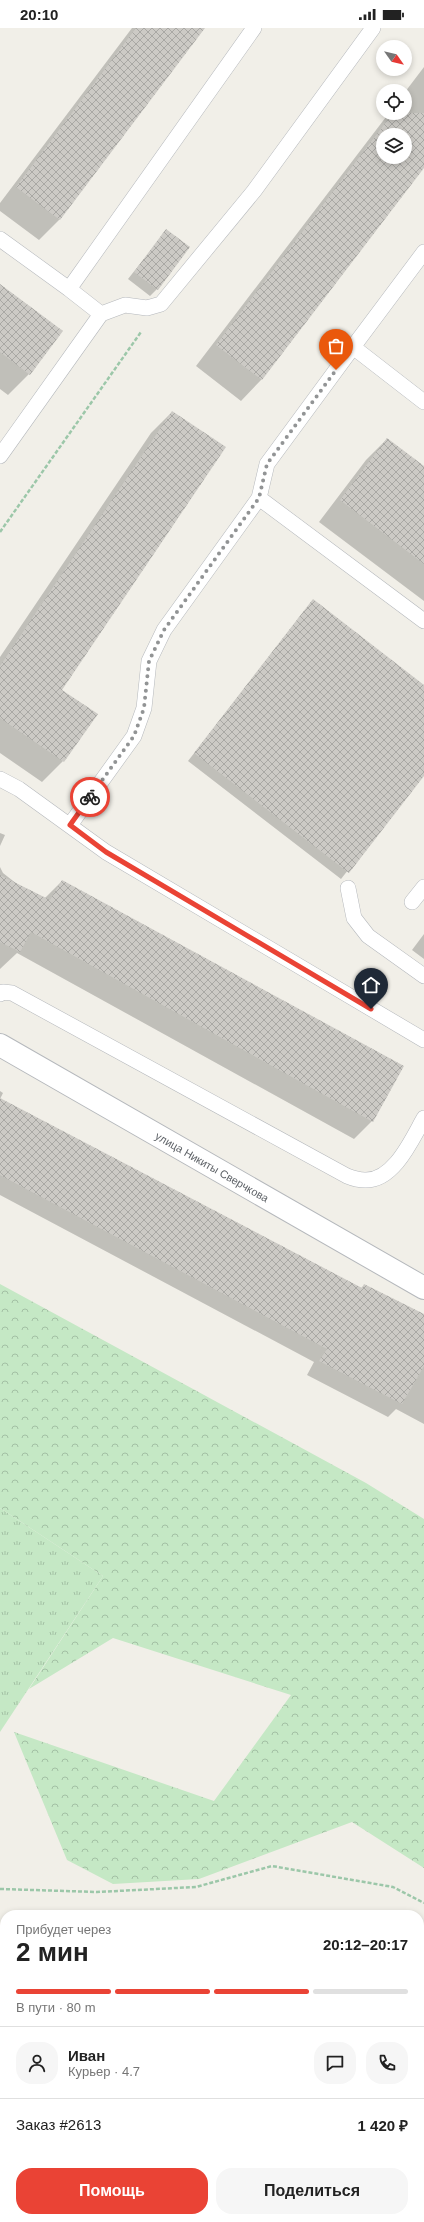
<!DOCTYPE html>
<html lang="ru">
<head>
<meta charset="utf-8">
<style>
	:root { --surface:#fff; --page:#f6f6f6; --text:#222; --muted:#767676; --line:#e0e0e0; --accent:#ea4335 }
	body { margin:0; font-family:Helvetica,sans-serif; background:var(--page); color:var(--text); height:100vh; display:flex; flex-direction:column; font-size:15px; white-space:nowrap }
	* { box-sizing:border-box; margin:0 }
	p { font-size:13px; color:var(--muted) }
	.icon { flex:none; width:22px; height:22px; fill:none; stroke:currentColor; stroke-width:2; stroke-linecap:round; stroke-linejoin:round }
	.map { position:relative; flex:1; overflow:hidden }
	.drawer { position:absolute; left:0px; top:1882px; width:424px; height:312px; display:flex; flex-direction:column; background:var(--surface); border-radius:16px 16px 0 0; box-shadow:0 2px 6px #0003 }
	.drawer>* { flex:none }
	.needle { width:26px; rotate:124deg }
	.controls { position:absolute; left:376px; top:12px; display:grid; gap:8px }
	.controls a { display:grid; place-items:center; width:36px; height:36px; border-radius:50%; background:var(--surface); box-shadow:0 2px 6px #0003; font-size:20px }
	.pin { position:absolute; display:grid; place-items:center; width:34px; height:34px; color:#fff; margin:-41px -17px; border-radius:50% 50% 50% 0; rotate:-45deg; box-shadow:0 0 4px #0007 }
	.pin .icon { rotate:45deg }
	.courier { position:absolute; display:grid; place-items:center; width:40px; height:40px; margin:-20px; border:3px solid #ea4335; border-radius:50%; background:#fff; color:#222; box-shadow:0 1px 5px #0007 }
	.summary em { font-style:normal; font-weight:800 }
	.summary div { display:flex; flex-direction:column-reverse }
	.summary { display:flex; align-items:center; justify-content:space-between; height:68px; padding:0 16px }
	h1 { font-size:26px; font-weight:800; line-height:30px }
	.bar { display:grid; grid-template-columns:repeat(4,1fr); gap:6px 4px; align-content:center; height:48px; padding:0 16px }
	.bar i { height:5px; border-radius:3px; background:var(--line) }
	.bar .active { background:var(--accent) }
	.bar p { grid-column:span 4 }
	.line { display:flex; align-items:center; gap:10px; padding:0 16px; border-top:1px solid var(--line) }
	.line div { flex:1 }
	.round { display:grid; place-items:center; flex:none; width:42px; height:42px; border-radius:16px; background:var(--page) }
	.button { display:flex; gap:8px; margin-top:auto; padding:8px 16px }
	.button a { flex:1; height:46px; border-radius:16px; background:var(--accent); color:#fff; font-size:16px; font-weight:800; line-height:46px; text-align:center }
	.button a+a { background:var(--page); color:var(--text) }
	.status { display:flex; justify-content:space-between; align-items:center; height:28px; padding:0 20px; background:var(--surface); direction:ltr }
	.status svg { height:11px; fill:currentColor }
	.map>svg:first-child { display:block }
	.grass { fill:url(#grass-tufts) }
	.forest { fill:url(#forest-crowns) }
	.shadow { fill:#0003; fill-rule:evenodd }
	.building { fill:url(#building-cross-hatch); fill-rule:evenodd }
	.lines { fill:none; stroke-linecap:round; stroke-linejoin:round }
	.lane-casing { stroke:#b5b8bc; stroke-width:16 }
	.street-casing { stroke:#b5b8bc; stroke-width:24 }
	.path { stroke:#9cc7a9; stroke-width:2.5; stroke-dasharray:4 2; stroke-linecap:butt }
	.lane { stroke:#fff; stroke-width:15 }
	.street { stroke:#fff; stroke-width:22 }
	.done { stroke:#929495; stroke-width:4; stroke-dasharray:0 7.2 }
	.route { stroke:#ea4335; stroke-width:5 }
	.labels { text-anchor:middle; stroke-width:4; stroke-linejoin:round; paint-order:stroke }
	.street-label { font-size:11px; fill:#5f6368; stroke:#fff }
</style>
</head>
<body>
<div class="status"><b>20:10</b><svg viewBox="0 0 49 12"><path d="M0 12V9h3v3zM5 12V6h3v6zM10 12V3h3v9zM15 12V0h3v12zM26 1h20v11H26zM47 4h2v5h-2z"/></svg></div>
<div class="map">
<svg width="424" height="2194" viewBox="0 0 424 2194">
	<defs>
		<pattern id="grass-tufts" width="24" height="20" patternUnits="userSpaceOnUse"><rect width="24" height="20" fill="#c5e8c5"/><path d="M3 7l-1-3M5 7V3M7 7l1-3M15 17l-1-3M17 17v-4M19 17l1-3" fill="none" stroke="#a3c0a4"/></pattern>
		<pattern id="forest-crowns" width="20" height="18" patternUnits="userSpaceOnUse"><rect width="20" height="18" fill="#c5e8c5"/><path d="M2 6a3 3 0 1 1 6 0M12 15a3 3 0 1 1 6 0" fill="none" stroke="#a3c0a4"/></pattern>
		<pattern id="building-cross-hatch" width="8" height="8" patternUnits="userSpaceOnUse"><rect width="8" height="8" fill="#cccac5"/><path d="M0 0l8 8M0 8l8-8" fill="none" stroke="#a9a8a4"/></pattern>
	</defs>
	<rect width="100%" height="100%" fill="#f1efe8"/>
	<path class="grass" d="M 0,1480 L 103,1548 L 0,1704 Z"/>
	<path class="forest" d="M 0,1256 L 366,1455 L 424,1491 L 424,1840 L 352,1794 L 199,1851 L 113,1856 L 67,1832 L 14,1704 L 214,1773 L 291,1667 L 113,1610 L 29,1661 L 103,1548 L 0,1480 Z
		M 419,1897 L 424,1899 L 424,1972 L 419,1968 Z"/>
	<path class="shadow" d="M 132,0 L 203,0 L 60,191 L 39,212 L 0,183 L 0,175 Z
		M 424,39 L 424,139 L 261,352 L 241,373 L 196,338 L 389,85 L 405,85 L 405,64 ZM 383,107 L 405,107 L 405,129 L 383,129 Z
		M 166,203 L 157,261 L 150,268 L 128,251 Z
		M 0,257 L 29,346 L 8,367 L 0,361 Z
		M 172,384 L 60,663 L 96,687 L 63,733 L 42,754 L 0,725 L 0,629 L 151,405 Z
		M 387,411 L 424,439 L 424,573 L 319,494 L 366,432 Z
		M 313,572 L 424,658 L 424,746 L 341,851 L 188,733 Z
		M 0,805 L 5,807 L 0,818 Z
		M 0,839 L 3,845 L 17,856 L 45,870 L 62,853 L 372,1093 L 354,1111 L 17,925 L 0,941 Z
		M 424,906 L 424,931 L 412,922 Z
		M 0,1063 L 3,1065 L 0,1071 Z
		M 0,1071 L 361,1260 L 365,1257 L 424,1287 L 424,1396 L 396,1381 L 388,1389 L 307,1347 L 314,1334 L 0,1167 Z
		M 419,2071 L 424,2072 L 424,2087 L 419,2104 Z
		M 153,2189 L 258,2189 L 255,2194 L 150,2194 Z"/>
	<path class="building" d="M 136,0 L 205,0 L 60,192 L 16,159 Z
		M 393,85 L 424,85 L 424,140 L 262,352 L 216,317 ZM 383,107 L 405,107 L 405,129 L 383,129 Z
		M 166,201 L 190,219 L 158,262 L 134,244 Z
		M 0,256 L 63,303 L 30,347 L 0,324 Z
		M 172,383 L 226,419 L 62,662 L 98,686 L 64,734 L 0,690 L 0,638 Z
		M 387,410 L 424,438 L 424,536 L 340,472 Z
		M 313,571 L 424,657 L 424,748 L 349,845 L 194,725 Z
		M 0,847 L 50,872 L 62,852 L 404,1038 L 373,1094 L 31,904 L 20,924 L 0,914 Z
		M 0,1070 L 362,1260 L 364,1256 L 424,1286 L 424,1338 L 402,1376 L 319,1333 L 327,1321 L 0,1147 Z"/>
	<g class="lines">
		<g class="lane-casing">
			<path id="lane" d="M 0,211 L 69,261 L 254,0
				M 424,224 L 353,319 L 424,374
				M 69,261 L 101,286 L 125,277 L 147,280 L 161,276 L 254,163 L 373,0
				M 0,428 L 101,286
				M 259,470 L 267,436 L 353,319
				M 0,751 L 19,761 L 106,824 L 424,1012
				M 70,797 L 134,708 L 144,680 L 149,633 L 164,602 L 259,470 L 424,593
				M 348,860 L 354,890 L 368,908 L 424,948
				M 412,874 L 424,859
				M 0,966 L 3,964 L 12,965 L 347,1148 C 352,1150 359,1152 365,1152 C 394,1153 412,1111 424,1090
				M 0,2144 L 5,2147
				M 66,2189 L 73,2194
				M 351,2189 L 358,2194
				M 379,2194 L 381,2189"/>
		</g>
		<g class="street-casing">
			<path id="street" d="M 0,1017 L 424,1260
				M 0,1925 L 5,1932
				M 0,2109 L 5,2100"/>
		</g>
		<path class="path" d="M 0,504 L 141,304
			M 0,1861 L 97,1864 L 196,1859 L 272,1838 L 393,1859 L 424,1875"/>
		<use href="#lane" class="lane"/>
		<use href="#street" class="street"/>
	</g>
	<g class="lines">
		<path class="done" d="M 90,769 L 134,708 L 144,680 L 149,633 L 164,602 L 259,470 L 267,436 L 336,342"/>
		<path class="route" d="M 90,769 L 70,797 L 106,824 L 371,981"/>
	</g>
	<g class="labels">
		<g class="street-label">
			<text transform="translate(212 1139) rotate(30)" y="4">улица Никиты Сверчкова</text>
		</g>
	</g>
</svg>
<div class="controls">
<a><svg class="needle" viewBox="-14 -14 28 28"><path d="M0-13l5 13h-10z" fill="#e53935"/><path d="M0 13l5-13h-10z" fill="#767676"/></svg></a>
<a><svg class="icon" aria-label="locate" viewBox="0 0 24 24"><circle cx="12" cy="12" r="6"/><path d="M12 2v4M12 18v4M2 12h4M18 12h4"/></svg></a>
<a><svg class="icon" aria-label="layers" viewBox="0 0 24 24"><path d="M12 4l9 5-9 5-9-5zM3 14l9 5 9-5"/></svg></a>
</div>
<div class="pin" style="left:336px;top:342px;background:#ea580c"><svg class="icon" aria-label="bag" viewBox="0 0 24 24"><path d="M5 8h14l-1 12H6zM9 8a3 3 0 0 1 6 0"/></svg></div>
<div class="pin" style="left:371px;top:981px;background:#1f2937"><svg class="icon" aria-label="home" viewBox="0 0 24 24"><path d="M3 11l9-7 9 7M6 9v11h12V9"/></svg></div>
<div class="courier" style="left:90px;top:769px"><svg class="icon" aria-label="bike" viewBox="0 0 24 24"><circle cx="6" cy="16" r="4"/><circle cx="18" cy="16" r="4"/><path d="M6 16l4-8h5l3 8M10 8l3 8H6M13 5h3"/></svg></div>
<section class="drawer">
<div class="summary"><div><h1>2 мин</h1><p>Прибудет через</p></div><em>20:12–20:17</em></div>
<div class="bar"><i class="active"></i><i class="active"></i><i class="active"></i><i></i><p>В пути · 80 m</p></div>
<div class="line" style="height:72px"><a class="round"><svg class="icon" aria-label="person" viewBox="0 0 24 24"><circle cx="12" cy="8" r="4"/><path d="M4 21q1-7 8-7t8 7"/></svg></a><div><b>Иван</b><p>Курьер · 4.7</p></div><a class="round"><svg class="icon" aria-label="chat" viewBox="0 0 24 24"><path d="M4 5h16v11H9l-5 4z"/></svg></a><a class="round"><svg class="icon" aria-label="phone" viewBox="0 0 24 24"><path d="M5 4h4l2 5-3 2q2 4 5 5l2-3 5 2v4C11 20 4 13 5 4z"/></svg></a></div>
<div class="line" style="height:52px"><div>Заказ #2613</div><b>1 420 ₽</b></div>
<div class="button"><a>Помощь</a><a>Поделиться</a></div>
</section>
</div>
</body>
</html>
